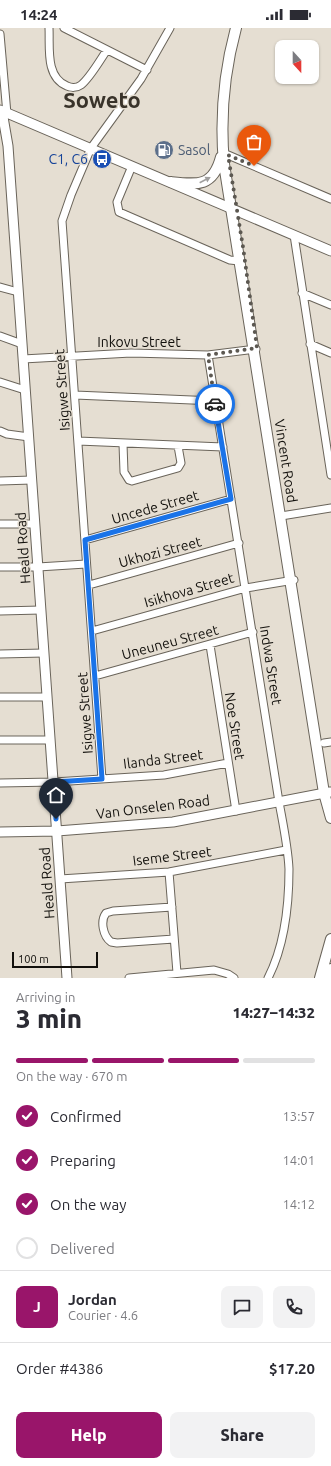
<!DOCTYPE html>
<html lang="en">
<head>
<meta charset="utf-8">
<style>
	:root { --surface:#fff; --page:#f2f2f3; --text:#2b2b33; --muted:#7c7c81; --line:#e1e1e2; --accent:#99156a }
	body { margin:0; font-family:Ubuntu,sans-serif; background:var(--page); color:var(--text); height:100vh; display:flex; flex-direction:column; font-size:15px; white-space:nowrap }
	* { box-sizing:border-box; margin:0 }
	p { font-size:13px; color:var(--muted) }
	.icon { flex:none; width:22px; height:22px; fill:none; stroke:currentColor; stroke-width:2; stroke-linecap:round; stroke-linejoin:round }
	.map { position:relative; height:950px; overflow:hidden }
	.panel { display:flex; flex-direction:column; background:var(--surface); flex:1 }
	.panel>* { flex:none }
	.needle { width:26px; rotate:159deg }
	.fabs { position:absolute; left:275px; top:12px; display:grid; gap:8px }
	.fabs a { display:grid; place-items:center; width:44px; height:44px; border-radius:8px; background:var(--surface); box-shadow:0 1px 3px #0004; font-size:20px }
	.scale { position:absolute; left:12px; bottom:10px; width:86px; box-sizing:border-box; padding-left:4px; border:2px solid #12100c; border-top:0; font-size:11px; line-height:14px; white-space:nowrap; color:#12100c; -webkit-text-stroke:3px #e5ded2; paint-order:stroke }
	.pin { position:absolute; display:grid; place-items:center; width:34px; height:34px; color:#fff; margin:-41px -17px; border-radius:50% 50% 50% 0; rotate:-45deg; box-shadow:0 0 4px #0007 }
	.pin .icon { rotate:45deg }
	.courier { position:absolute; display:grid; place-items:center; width:40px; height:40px; margin:-20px; border:3px solid #1a73e8; border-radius:50%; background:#fff; color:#222; box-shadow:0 1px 5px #0007 }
	.head em { font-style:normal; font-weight:800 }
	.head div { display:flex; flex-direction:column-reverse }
	.head { display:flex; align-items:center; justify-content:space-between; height:68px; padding:0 16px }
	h1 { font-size:26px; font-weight:800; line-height:30px }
	.bar { display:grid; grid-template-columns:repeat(4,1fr); gap:6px 4px; align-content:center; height:48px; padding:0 16px }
	.bar i { height:5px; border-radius:3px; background:var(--line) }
	.bar .on { background:var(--accent) }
	.bar p { grid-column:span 4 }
	.line { display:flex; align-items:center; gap:10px; padding:0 16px; border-top:1px solid var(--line) }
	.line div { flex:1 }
	.round { display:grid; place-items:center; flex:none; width:42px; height:42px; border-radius:8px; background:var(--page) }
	ol { padding:0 16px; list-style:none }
	li { display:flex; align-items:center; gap:12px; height:44px }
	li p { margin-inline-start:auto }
	li .icon { padding:4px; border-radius:50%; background:var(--accent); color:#fff; stroke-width:4 }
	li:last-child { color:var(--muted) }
	li i { width:22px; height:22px; border:2px solid var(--line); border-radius:50% }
	.button { display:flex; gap:8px; margin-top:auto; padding:8px 16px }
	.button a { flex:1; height:46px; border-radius:8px; background:var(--accent); color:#fff; font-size:16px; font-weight:800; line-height:46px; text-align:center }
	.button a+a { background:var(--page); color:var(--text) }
	.status { display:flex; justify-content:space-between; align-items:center; height:28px; padding:0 20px; background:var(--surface); direction:ltr }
	.status svg { height:11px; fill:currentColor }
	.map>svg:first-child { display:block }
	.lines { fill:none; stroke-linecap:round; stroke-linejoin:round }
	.minor-casing { stroke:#6a645a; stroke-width:9 }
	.tertiary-casing { stroke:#6a645a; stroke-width:11 }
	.secondary-casing { stroke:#6a645a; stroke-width:12 }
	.minor { stroke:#fff; stroke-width:7 }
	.tertiary { stroke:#fff; stroke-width:9 }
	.secondary { stroke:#fff; stroke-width:10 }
	.oneway { fill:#a09f9e }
	.done { stroke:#5c5851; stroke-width:4; stroke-dasharray:0 7.2 }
	.route { stroke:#1a73e8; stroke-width:5 }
	.labels { text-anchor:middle; stroke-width:3; stroke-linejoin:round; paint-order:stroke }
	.service-label { font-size:14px; fill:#4e5e75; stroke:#e5ded2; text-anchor:start }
	.transit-label { font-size:14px; fill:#164399; stroke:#e5ded2; text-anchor:end }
	.street-label { font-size:14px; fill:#12100c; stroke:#e5ded2 }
	.town-label { font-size:22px; font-weight:bold; fill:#39332a; stroke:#e5ded2 }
</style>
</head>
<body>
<div class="status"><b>14:24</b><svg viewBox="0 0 49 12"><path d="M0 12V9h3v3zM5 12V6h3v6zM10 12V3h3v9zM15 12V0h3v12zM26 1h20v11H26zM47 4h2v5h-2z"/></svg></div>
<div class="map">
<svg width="331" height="950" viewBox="0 0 331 950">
	<rect width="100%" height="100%" fill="#e5ded2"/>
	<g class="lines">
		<g class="minor-casing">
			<path id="minor" d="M 49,0 C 50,19 45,49 67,58 C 71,60 77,60 81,57 C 90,50 100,32 107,22
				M 64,0 L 147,42
				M 0,6 L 7,86
				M 228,127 L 331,171
				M 132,138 L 117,174 L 119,184 L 230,232 L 239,233
				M 294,207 L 331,447
				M 0,259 L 18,264
				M 302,265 L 331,277
				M 0,308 L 22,316
				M 310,316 L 331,325
				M 208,327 L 279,774 C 283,796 288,819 289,841 C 289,878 285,917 268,950
				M 23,331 L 131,325 L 208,327 L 256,321
				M 0,354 L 25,362
				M 75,367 L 215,373
				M 0,403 L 7,406 L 29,409
				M 78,413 L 223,419
				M 123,416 L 124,444 L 129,452 L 132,453 L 178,440 L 181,435 L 178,418
				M 0,453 L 32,452
				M 281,488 L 331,480
				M 0,496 L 35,496
				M 85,512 L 231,471
				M 0,539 L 38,539 L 86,536
				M 89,557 L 239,515
				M 0,583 L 41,582
				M 92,603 L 246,560 L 294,552
				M 210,617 L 236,783
				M 0,626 L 44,625
				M 95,648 L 253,604
				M 0,669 L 47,669
				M 0,712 L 50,712
				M 324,715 L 331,714
				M 102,751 L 62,193 L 71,167 L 91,120 L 141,51 L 170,0
				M 0,755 L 54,754 L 164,747 L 228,735
				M 169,844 L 177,945
				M 60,851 L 169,844 L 286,822
				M 172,879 L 113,883 L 106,885 C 100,893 103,908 111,914 L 117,915 L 174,911
				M 129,950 L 214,942 L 228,946 L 234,950"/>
		</g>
		<g class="tertiary-casing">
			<path id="tertiary" d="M 0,82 L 331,223
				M 3,89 L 8,118 L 67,950
				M 0,804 L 57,803 L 173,794 L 330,764"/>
		</g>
		<g class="secondary-casing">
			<path id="secondary" d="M 236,0 C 224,44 220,91 224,136 L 324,765 L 331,790
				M 171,154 C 198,157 213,159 221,129
				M 320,950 L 331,911
				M 328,950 L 331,941"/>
		</g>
		<use href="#minor" class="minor"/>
		<use href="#tertiary" class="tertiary"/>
		<use href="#secondary" class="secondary"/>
	</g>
	<defs><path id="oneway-solid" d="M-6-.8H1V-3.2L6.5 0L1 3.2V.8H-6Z"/></defs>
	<use class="oneway" href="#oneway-solid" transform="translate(205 152) rotate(-27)"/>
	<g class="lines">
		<path class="done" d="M 215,376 L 208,327 L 257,320 L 243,219 L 228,127 L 254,138"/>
		<path class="route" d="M 56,791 L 54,754 L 102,751 L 85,512 L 231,471 L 215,376"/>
	</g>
	<defs>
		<g id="fuel-disc" transform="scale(1)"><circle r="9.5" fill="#5c6f8a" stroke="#e5ded2"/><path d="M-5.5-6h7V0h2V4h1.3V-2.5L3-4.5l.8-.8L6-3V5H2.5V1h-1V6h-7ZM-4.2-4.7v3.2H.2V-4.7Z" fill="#fff"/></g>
		<g id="bus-disc" transform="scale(1)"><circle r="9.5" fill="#1a4fb4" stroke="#e5ded2"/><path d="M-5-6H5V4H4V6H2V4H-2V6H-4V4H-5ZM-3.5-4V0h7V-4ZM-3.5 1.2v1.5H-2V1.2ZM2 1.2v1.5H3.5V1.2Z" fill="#fff"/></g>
	</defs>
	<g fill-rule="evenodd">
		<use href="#fuel-disc" x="164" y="122"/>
		<use href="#bus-disc" x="102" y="131"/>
	</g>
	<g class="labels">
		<g class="service-label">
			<text x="178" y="127">Sasol</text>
		</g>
		<g class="transit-label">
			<text x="88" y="136">C1, C6</text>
		</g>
		<g class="street-label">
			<text x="139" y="319">Inkovu Street</text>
			<text transform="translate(62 362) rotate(-94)" y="5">Isigwe Street</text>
			<text transform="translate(286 433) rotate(81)" y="5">Vincent Road</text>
			<text transform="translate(155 479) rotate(-16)" y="5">Uncede Street</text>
			<text transform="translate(23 520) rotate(-94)" y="5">Heald Road</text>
			<text transform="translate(160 524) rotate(-15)" y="5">Ukhozi Street</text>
			<text transform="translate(189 562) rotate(-16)" y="5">Isikhova Street</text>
			<text transform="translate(170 614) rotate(-15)" y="5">Uneuneu Street</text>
			<text transform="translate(271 637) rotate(81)" y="5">Indwa Street</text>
			<text transform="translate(85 685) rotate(-94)" y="5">Isigwe Street</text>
			<text transform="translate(235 698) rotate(81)" y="5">Noe Street</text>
			<text transform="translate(163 731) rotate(-7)" y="5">Ilanda Street</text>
			<text transform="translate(153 779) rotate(-7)" y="5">Van Onselen Road</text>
			<text transform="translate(172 828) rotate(-7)" y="5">Iseme Street</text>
			<text transform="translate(47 855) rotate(-94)" y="5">Heald Road</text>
		</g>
		<g class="town-label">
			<text x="102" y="80">Soweto</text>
		</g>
	</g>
</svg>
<div class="fabs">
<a><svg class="needle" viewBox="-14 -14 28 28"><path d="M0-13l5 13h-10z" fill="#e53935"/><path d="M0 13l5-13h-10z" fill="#7c7c81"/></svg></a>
</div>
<div class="scale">100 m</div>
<div class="pin" style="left:254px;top:138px;background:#ea580c"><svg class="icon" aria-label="bag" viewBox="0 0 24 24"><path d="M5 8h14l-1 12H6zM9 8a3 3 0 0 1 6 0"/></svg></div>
<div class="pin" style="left:56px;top:791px;background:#1f2937"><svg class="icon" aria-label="home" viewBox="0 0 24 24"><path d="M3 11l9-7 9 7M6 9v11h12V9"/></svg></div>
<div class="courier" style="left:215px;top:376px"><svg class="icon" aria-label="car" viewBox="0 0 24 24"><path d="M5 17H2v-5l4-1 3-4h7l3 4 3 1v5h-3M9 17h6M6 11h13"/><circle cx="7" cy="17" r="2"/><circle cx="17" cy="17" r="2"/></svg></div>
</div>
<section class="panel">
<div class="head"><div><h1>3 min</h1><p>Arriving in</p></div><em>14:27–14:32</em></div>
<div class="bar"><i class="on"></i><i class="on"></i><i class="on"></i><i></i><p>On the way · 670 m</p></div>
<ol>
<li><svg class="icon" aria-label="check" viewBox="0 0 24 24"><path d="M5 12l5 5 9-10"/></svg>Confirmed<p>13:57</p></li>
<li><svg class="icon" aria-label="check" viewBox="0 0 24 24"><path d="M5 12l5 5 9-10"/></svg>Preparing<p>14:01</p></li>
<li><svg class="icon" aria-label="check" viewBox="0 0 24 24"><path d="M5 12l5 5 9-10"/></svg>On the way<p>14:12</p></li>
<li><i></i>Delivered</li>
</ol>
<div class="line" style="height:72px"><b class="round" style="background:var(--accent);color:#fff">J</b><div><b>Jordan</b><p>Courier · 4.6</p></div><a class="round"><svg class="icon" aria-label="chat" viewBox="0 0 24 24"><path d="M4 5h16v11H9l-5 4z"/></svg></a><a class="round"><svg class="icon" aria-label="phone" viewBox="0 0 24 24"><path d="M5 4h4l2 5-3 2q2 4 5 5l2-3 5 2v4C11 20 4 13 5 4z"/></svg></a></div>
<div class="line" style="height:52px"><div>Order #4386</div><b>$17.20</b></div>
<div class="button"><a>Help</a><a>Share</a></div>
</section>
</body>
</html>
